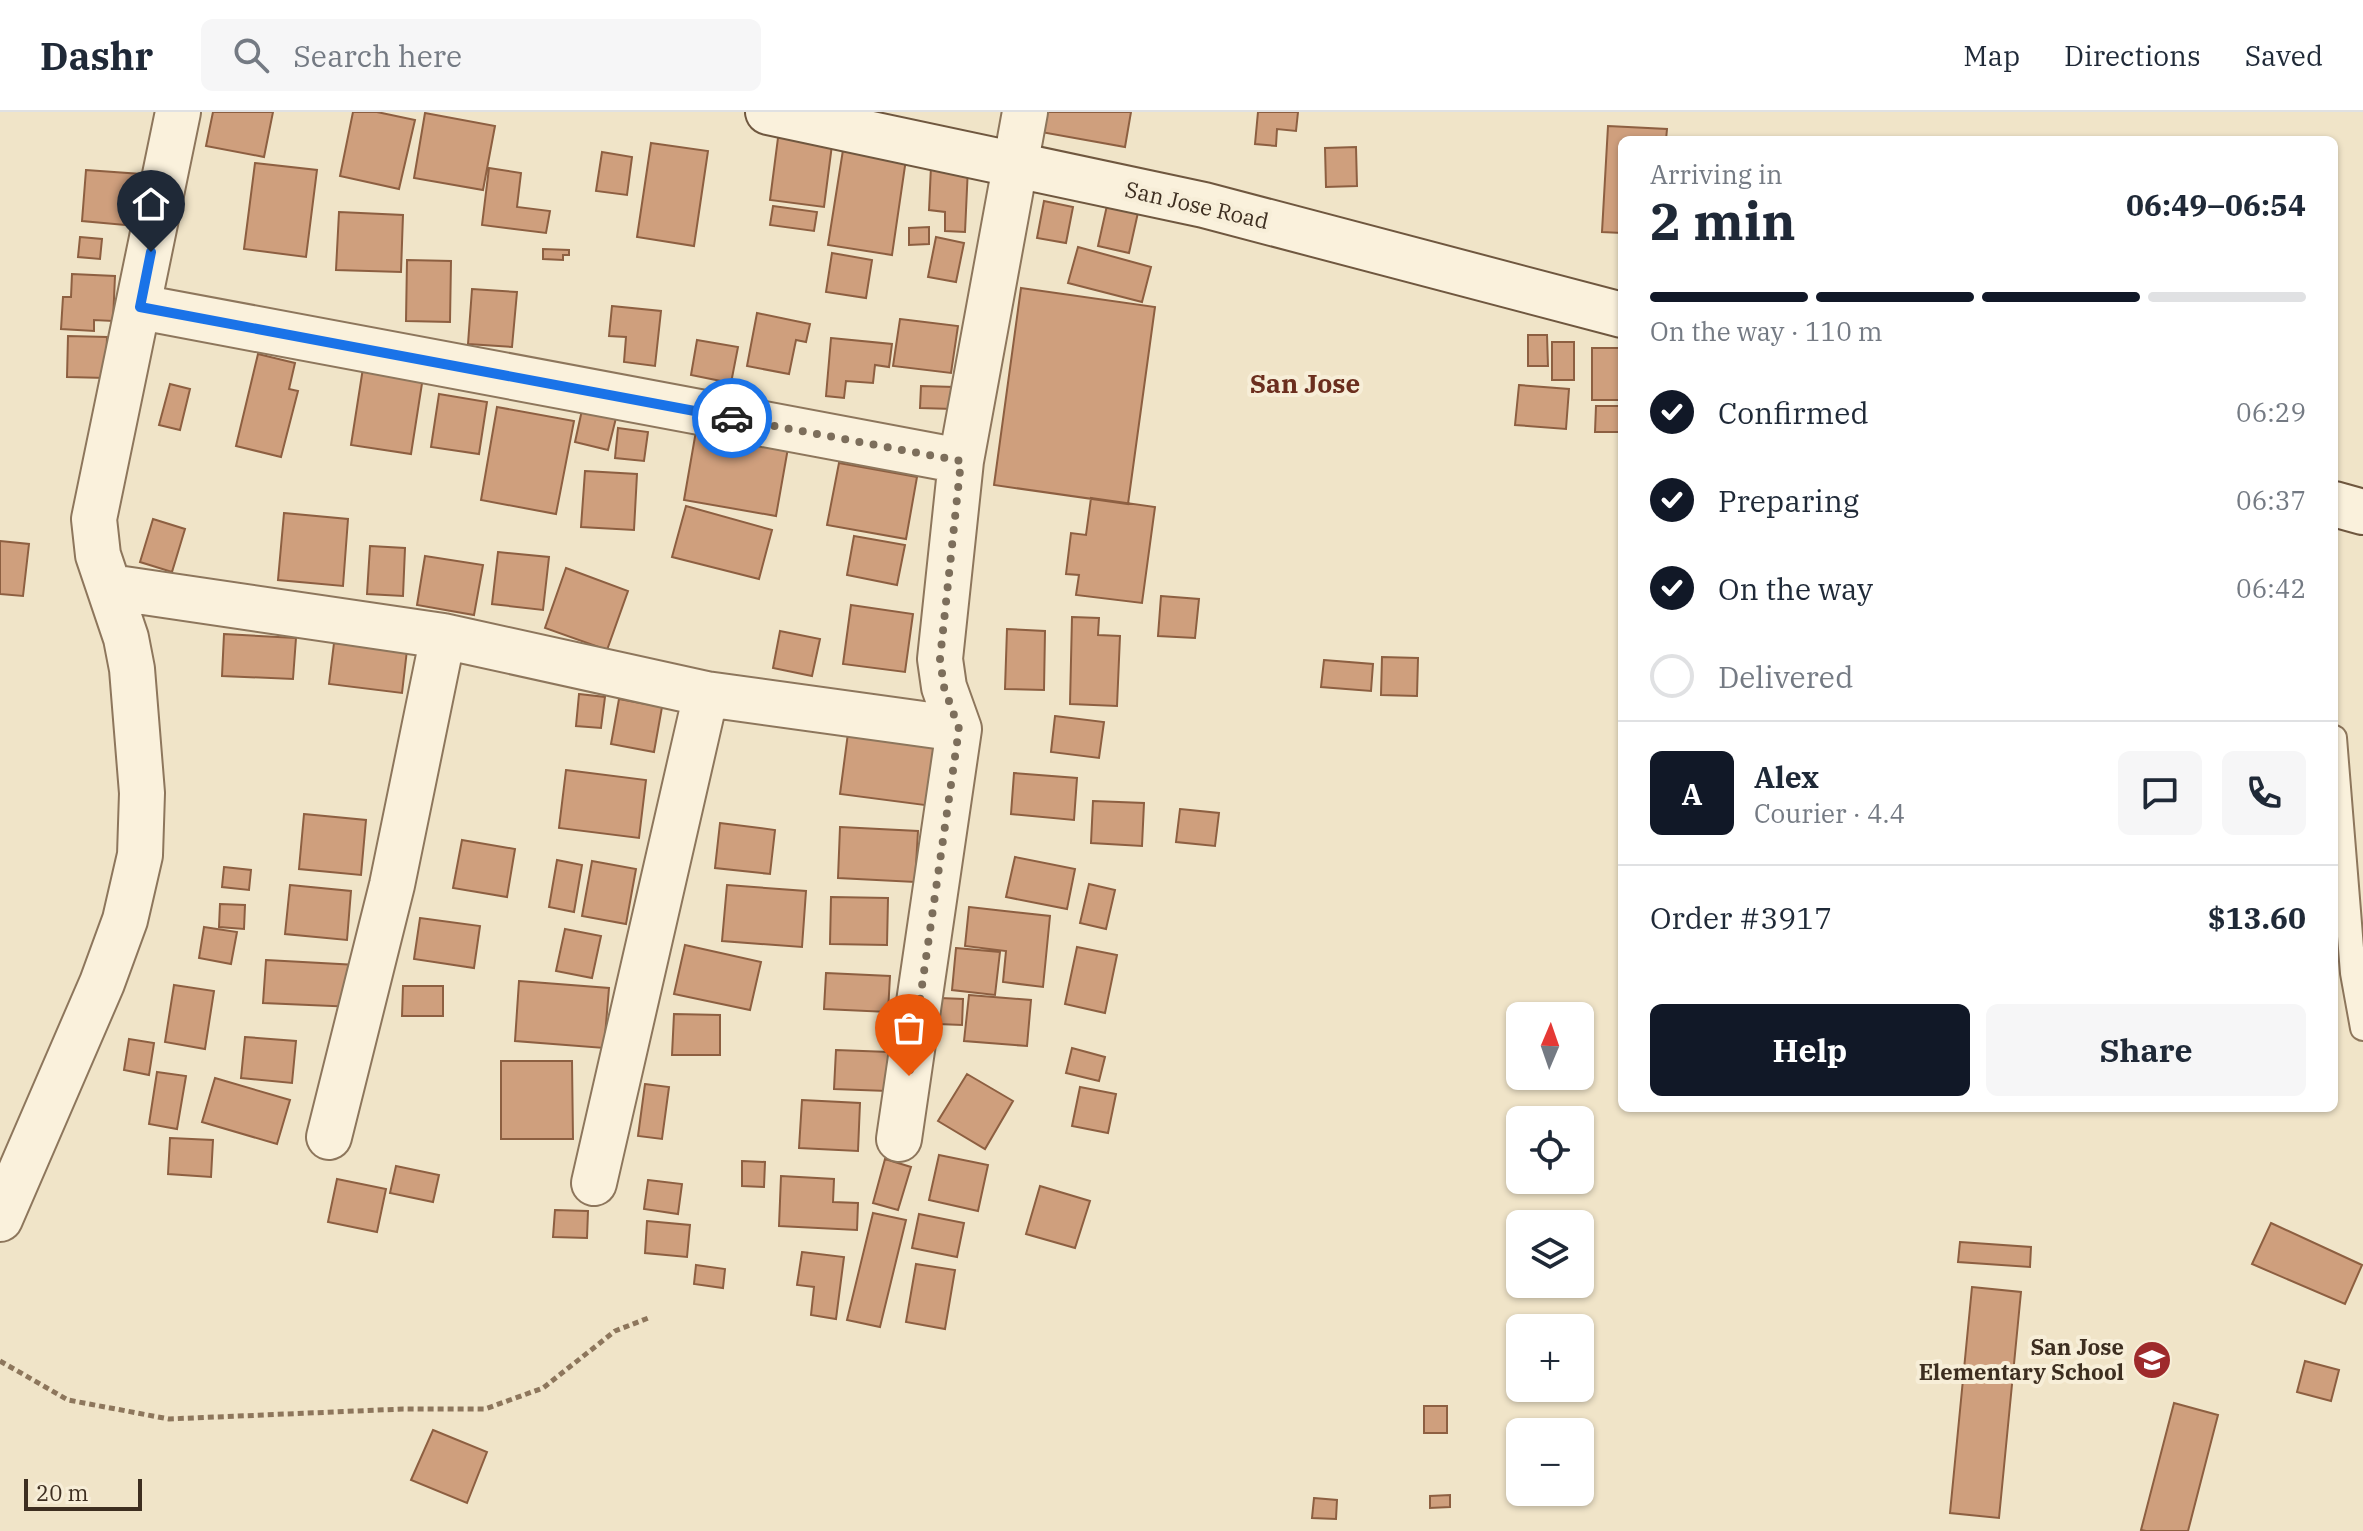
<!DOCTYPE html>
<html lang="en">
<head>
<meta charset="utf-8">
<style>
	:root { --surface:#fff; --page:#f6f6f7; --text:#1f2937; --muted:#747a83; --line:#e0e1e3; --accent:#111827 }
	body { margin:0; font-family:"IBM Plex Serif",serif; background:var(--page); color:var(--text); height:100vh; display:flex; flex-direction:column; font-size:30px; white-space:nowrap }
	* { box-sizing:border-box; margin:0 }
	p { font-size:26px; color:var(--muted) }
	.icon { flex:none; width:44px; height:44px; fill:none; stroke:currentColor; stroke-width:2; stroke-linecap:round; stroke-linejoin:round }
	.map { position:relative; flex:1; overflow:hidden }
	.sheet { position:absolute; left:1618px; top:24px; width:720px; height:976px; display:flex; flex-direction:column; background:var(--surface); border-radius:12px; box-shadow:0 2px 6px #0004 }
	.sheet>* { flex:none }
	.needle { width:52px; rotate:2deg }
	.fabs { position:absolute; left:1506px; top:890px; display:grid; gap:16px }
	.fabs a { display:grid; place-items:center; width:88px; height:88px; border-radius:12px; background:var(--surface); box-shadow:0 2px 6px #0004; font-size:40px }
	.scale { position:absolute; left:24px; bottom:20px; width:118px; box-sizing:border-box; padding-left:8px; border:4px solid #3d2e20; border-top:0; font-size:22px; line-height:28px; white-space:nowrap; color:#3d2e20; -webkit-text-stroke:6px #f7eed8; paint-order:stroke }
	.pin { position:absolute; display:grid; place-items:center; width:68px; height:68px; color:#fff; margin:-82px -34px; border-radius:50% 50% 50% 0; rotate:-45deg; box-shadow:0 0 8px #0007 }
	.pin .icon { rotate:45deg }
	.courier { position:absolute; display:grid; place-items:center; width:80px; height:80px; margin:-40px; border:6px solid #1a73e8; border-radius:50%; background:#fff; color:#222; box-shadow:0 2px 10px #0007 }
	.summary em { font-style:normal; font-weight:800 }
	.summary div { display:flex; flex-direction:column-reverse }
	.summary { display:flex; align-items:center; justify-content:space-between; height:136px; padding:0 32px }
	h1 { font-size:52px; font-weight:800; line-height:60px }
	.bar { display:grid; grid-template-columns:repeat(4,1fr); gap:12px 8px; align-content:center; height:96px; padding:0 32px }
	.bar i { height:10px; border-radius:6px; background:var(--line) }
	.bar .active { background:var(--accent) }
	.bar p { grid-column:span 4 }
	.line { display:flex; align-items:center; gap:20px; padding:0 32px; border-top:2px solid var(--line) }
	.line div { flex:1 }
	.round { display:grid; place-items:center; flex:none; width:84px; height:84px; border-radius:12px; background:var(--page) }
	ol { padding:0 32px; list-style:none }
	li { display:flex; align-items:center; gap:24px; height:88px }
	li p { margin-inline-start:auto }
	li .icon { padding:8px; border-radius:50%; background:var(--accent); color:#fff; stroke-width:4 }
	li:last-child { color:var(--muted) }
	li i { width:44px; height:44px; border:4px solid var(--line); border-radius:50% }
	.primary-button { display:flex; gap:16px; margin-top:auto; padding:16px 32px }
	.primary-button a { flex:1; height:92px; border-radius:12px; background:var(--accent); color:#fff; font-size:32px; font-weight:800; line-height:92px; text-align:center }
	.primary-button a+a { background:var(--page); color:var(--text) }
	header { display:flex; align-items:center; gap:48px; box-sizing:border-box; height:112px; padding:0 40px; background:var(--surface); border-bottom:2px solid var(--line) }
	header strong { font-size:38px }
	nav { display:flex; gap:44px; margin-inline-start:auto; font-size:28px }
	.search { width:560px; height:72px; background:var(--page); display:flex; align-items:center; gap:20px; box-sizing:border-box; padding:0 28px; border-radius:12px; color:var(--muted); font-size:30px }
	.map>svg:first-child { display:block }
	.building { fill:#cf9f7d; stroke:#8d5f41; stroke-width:2 }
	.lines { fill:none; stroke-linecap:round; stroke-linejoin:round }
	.lane-casing { stroke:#8d765c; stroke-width:28 }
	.street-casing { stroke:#8d765c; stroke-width:48 }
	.secondary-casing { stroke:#6f573f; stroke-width:48 }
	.path { stroke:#8d765c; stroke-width:5; stroke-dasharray:6 4; stroke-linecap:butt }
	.lane { stroke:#faf1dc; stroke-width:24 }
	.street { stroke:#faf1dc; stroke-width:44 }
	.secondary { stroke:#faf1dc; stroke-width:44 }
	.done { stroke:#7c6e5b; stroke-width:8; stroke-dasharray:0 14.4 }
	.route { stroke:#1a73e8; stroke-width:10 }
	.labels { text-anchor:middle; stroke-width:8; stroke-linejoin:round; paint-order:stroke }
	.street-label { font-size:22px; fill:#3d2e20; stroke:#f7eed8 }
	.poi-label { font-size:22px; font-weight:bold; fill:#3d2e20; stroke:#f7eed8; text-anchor:end }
	.quarter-label { font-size:26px; font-weight:bold; fill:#6b2e1e; stroke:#f7eed8 }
</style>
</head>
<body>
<header>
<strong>Dashr</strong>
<div class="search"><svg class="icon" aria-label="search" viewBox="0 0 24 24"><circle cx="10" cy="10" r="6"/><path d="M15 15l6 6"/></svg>Search here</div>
<nav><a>Map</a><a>Directions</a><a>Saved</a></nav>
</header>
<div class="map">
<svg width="2363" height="1419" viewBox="0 0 2363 1419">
	<rect width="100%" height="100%" fill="#f0e4c8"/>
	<path class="building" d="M 213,0 L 273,0 L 264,45 L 206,34 Z
		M 353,0 L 377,0 L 415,8 L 399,77 L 340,64 Z
		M 1044,0 L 1131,0 L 1125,35 L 1041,20 Z
		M 1258,0 L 1298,0 L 1296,19 L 1277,17 L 1276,34 L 1255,32 Z
		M 425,1 L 495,14 L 483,78 L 414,66 Z
		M 1608,14 L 1667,17 L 1666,28 L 1622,28 L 1622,121 L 1602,120 Z
		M 779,18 L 833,25 L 824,95 L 770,88 Z
		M 651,31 L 708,39 L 694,134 L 637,125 Z
		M 1356,35 L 1357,74 L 1326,75 L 1325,36 Z
		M 843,38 L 906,47 L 892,143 L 828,133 Z
		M 602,40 L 632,45 L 627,83 L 596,79 Z
		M 255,51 L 317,58 L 306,145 L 244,137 Z
		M 931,54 L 968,55 L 965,120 L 945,119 L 945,100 L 929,98 Z
		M 489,56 L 521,61 L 517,95 L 550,99 L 546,121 L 482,113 Z
		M 86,58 L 141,62 L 136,114 L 82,109 Z
		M 1044,89 L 1073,95 L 1066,131 L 1037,126 Z
		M 1108,89 L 1139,96 L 1129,141 L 1098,134 Z
		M 773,94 L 817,100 L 814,119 L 770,113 Z
		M 339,100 L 403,103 L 401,160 L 336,158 Z
		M 929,115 L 929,132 L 909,133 L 909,116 Z
		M 80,125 L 102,127 L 100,147 L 78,145 Z
		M 936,125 L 964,131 L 956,170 L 928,165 Z
		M 1078,135 L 1151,155 L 1142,190 L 1068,171 Z
		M 543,137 L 569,138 L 569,143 L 563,143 L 563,148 L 543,147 Z
		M 832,141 L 872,148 L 866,186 L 826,180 Z
		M 407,148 L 451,149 L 450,210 L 406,209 Z
		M 72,162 L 115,164 L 113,209 L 94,208 L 94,219 L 61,217 L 63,185 L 71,185 Z
		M 1021,176 L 1155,195 L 1128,392 L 994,373 Z
		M 472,177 L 517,180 L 512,235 L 468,232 Z
		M 612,194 L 661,199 L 655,254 L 624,250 L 626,225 L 609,224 Z
		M 757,201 L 810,212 L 806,230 L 796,228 L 789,262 L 747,254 Z
		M 900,207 L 958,214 L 951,261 L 893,254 Z
		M 1528,223 L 1547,223 L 1548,254 L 1528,254 Z
		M 68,224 L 107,225 L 106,266 L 67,265 Z
		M 831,226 L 892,232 L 889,255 L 875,253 L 873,271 L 846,269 L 844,286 L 826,284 Z
		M 697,228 L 738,235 L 731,271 L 691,263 Z
		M 1552,230 L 1574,230 L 1574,268 L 1552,268 Z
		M 1592,236 L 1622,236 L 1622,288 L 1592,288 Z
		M 258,242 L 295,251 L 289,277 L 298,279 L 281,345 L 236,334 Z
		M 363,256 L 423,265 L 411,342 L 351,333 Z
		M 170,272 L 190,277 L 180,318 L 159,313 Z
		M 1519,273 L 1569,277 L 1566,317 L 1515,313 Z
		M 921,274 L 954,275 L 953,297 L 920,296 Z
		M 439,282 L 487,290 L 479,342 L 431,335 Z
		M 1596,294 L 1622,294 L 1622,320 L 1595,320 Z
		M 497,295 L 574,309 L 556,402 L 481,388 Z
		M 582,298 L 616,306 L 608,338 L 575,330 Z
		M 618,316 L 648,320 L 644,349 L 615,346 Z
		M 696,319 L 788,336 L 776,404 L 684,388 Z
		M 839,351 L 917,365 L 906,427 L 827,413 Z
		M 585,359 L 637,362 L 634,418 L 581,415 Z
		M 1091,386 L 1155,395 L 1142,491 L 1076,483 L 1079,463 L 1066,462 L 1071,421 L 1086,423 Z
		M 686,394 L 772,418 L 759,467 L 672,445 Z
		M 284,401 L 348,407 L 343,474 L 278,468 Z
		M 153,407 L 185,417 L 172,460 L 140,450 Z
		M 854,424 L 905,433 L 897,473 L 847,463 Z
		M 0,429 L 29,432 L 23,484 L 0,482 Z
		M 370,434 L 405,436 L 403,484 L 367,482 Z
		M 498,440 L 549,445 L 543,498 L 492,492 Z
		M 425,444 L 483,453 L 474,503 L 417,493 Z
		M 566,456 L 628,479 L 607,538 L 545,516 Z
		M 1161,484 L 1199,487 L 1195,526 L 1158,524 Z
		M 851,493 L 913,502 L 905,560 L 843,552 Z
		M 1072,505 L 1099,506 L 1098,523 L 1120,524 L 1117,594 L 1070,592 Z
		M 1007,517 L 1045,519 L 1044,578 L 1005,577 Z
		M 780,519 L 820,527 L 812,564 L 773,556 Z
		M 224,522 L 296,526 L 293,567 L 222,564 Z
		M 334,531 L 407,538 L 402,581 L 329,572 Z
		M 1382,545 L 1418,546 L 1417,584 L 1381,583 Z
		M 1324,548 L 1373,552 L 1371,579 L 1321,575 Z
		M 579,582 L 605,585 L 601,616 L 576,614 Z
		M 619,587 L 662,595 L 654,640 L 611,632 Z
		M 1055,604 L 1104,610 L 1099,646 L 1051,640 Z
		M 848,621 L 940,633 L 932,694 L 840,682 Z
		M 566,658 L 646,668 L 639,726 L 559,716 Z
		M 1014,661 L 1077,666 L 1074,708 L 1011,702 Z
		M 1093,689 L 1144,691 L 1142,734 L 1091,731 Z
		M 1180,697 L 1219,701 L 1215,734 L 1176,730 Z
		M 304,702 L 366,708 L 361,763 L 299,757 Z
		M 720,711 L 775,718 L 770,762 L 715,756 Z
		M 840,715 L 918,719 L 915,770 L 838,766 Z
		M 462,728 L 515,737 L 507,785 L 453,776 Z
		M 1015,745 L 1075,757 L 1067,797 L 1006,785 Z
		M 557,748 L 582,753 L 574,800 L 549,795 Z
		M 592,749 L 636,757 L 626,812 L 582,804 Z
		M 224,755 L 251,758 L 249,778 L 222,775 Z
		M 1089,772 L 1115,778 L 1106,817 L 1080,811 Z
		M 290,773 L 351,779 L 347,828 L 285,822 Z
		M 727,773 L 806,779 L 802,835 L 722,829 Z
		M 831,785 L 888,786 L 887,833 L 830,832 Z
		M 220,792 L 245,793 L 244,817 L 219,815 Z
		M 969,795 L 1050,804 L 1043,875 L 1003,870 L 1006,839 L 965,834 Z
		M 420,806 L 480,814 L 474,856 L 414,847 Z
		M 204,815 L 237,820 L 231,852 L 199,846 Z
		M 565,817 L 601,824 L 592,866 L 556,859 Z
		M 685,833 L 761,850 L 750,898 L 674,882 Z
		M 1077,835 L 1117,843 L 1105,901 L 1065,892 Z
		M 956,836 L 1000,840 L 995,883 L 952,878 Z
		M 266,848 L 357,853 L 355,895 L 263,891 Z
		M 826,861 L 890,864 L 888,900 L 824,897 Z
		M 519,869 L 609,876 L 604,936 L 515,929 Z
		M 174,873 L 214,879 L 205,937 L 165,930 Z
		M 403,874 L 443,874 L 443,904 L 402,904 Z
		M 969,883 L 1031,888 L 1027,934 L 964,929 Z
		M 940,886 L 963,887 L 962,913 L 938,912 Z
		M 674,902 L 720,903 L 720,943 L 672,943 Z
		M 245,925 L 296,929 L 292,971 L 241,966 Z
		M 129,927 L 154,931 L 149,963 L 124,958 Z
		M 1072,936 L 1105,945 L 1099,969 L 1066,961 Z
		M 836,938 L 889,940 L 887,979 L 834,977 Z
		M 501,949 L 572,949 L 573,1027 L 501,1027 Z
		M 157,960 L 186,964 L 177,1017 L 149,1012 Z
		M 967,962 L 1013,989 L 985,1037 L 938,1009 Z
		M 215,966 L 290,988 L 277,1032 L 202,1010 Z
		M 645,972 L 669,975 L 662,1027 L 638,1024 Z
		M 1080,975 L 1116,982 L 1108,1021 L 1072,1014 Z
		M 802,988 L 860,991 L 858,1039 L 799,1036 Z
		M 170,1026 L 213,1028 L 211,1065 L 168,1062 Z
		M 939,1043 L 988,1053 L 978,1099 L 929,1088 Z
		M 885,1047 L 911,1055 L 898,1098 L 873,1091 Z
		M 742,1049 L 765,1050 L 764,1075 L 742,1074 Z
		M 396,1054 L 439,1063 L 433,1090 L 390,1081 Z
		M 781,1064 L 834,1067 L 833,1090 L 858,1091 L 857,1118 L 779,1114 Z
		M 337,1067 L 386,1077 L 377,1120 L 328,1110 Z
		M 648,1068 L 682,1072 L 678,1102 L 644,1097 Z
		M 1040,1074 L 1090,1089 L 1075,1136 L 1026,1122 Z
		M 555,1098 L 588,1099 L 587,1126 L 553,1125 Z
		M 873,1101 L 906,1108 L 880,1215 L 847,1208 Z
		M 919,1102 L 964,1111 L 957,1145 L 912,1136 Z
		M 647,1109 L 690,1113 L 687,1145 L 645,1141 Z
		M 2271,1111 L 2362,1153 L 2345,1192 L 2252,1152 Z
		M 1960,1130 L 2031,1135 L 2030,1155 L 1958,1150 Z
		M 802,1140 L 844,1145 L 836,1207 L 811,1203 L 814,1175 L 797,1173 Z
		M 916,1152 L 955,1158 L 945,1217 L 906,1210 Z
		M 696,1153 L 725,1157 L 723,1176 L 694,1172 Z
		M 1972,1175 L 2021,1180 L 1999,1406 L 1950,1401 Z
		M 2305,1249 L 2339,1258 L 2331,1289 L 2297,1280 Z
		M 2174,1291 L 2218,1303 L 2188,1419 L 2146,1419 L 2141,1418 Z
		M 1424,1294 L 1447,1294 L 1447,1321 L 1424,1321 Z
		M 433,1318 L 487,1340 L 467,1391 L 411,1368 Z
		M 1450,1383 L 1450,1395 L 1430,1396 L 1430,1384 Z
		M 1314,1386 L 1337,1388 L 1336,1407 L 1312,1406 Z"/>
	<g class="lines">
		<g class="lane-casing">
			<path id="lane" d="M 2334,626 L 2353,861 L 2363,916"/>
		</g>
		<g class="street-casing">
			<path id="street" d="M 140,195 L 961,349
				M 110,475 L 443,524 L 706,582 L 959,617
				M 329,1025 L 392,773 L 443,524
				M 899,1027 L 959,617 L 944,575 L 940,547 L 961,349 L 1025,0
				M 594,1071 L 706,582
				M 0,1107 L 102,871 L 125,808 L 140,743 L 142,681 L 132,557 L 126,526 L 98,443 L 94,407 L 178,0"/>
		</g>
		<g class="secondary-casing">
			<path id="secondary" d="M 768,0 L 1204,93 L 1622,203
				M 2334,392 L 2363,400"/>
		</g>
		<path class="path" d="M 0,1249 L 68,1288 L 169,1307 L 403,1297 L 485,1297 L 543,1276 L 615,1219 L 651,1205"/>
		<use href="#lane" class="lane"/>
		<use href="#street" class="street"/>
		<use href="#secondary" class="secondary"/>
	</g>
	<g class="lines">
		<path class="done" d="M 732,306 L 961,349 L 940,547 L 944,575 L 959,617 L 909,964"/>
		<path class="route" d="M 151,140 L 140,195 L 732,306"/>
	</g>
	<defs>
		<g id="school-disc" transform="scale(2)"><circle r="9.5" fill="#9e2a2b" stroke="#f7eed8"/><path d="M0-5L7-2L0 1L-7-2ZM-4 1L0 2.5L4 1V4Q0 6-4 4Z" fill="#fff"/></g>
	</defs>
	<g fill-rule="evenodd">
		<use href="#school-disc" x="2152" y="1248"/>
	</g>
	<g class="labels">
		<g class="street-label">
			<text transform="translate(1197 93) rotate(13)" y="8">San Jose Road</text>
		</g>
		<g class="poi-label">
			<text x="2124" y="1243">San Jose<tspan x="2124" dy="25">Elementary School</tspan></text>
		</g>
		<g class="quarter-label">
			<text x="1305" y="281">San Jose</text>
		</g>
	</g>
</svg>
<div class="fabs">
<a><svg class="needle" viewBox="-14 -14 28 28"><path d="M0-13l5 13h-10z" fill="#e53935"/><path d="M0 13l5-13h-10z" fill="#747a83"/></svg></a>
<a><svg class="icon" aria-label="locate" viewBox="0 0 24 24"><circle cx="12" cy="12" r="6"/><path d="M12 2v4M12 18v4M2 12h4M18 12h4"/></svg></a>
<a><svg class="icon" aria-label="layers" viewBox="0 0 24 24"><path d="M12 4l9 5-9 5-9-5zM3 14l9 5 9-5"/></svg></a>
<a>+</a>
<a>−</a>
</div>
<div class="scale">20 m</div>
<div class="pin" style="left:909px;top:964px;background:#ea580c"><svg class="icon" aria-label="bag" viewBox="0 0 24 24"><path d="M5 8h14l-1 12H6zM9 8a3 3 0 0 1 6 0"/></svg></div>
<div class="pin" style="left:151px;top:140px;background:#1f2937"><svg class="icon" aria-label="home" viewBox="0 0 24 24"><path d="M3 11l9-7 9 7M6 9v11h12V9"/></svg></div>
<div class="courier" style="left:732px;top:306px"><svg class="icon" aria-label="car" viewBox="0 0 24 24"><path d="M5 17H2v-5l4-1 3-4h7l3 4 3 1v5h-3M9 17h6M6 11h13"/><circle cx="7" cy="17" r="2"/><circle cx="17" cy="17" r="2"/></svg></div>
<section class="sheet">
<div class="summary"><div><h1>2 min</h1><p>Arriving in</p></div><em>06:49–06:54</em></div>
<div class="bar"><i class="active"></i><i class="active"></i><i class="active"></i><i></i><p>On the way · 110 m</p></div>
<ol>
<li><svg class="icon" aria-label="check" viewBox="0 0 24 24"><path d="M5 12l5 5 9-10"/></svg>Confirmed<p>06:29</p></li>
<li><svg class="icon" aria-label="check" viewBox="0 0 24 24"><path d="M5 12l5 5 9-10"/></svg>Preparing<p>06:37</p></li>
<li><svg class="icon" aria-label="check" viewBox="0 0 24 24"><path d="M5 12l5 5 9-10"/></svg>On the way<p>06:42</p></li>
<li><i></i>Delivered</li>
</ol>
<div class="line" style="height:144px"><b class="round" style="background:var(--accent);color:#fff">A</b><div><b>Alex</b><p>Courier · 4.4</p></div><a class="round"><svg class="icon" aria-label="chat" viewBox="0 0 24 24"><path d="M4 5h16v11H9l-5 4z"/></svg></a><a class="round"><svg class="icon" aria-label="phone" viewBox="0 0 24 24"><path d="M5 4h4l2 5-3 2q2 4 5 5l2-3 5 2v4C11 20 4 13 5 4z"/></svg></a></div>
<div class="line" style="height:104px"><div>Order #3917</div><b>$13.60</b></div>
<div class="primary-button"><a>Help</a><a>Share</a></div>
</section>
</div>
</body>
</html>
